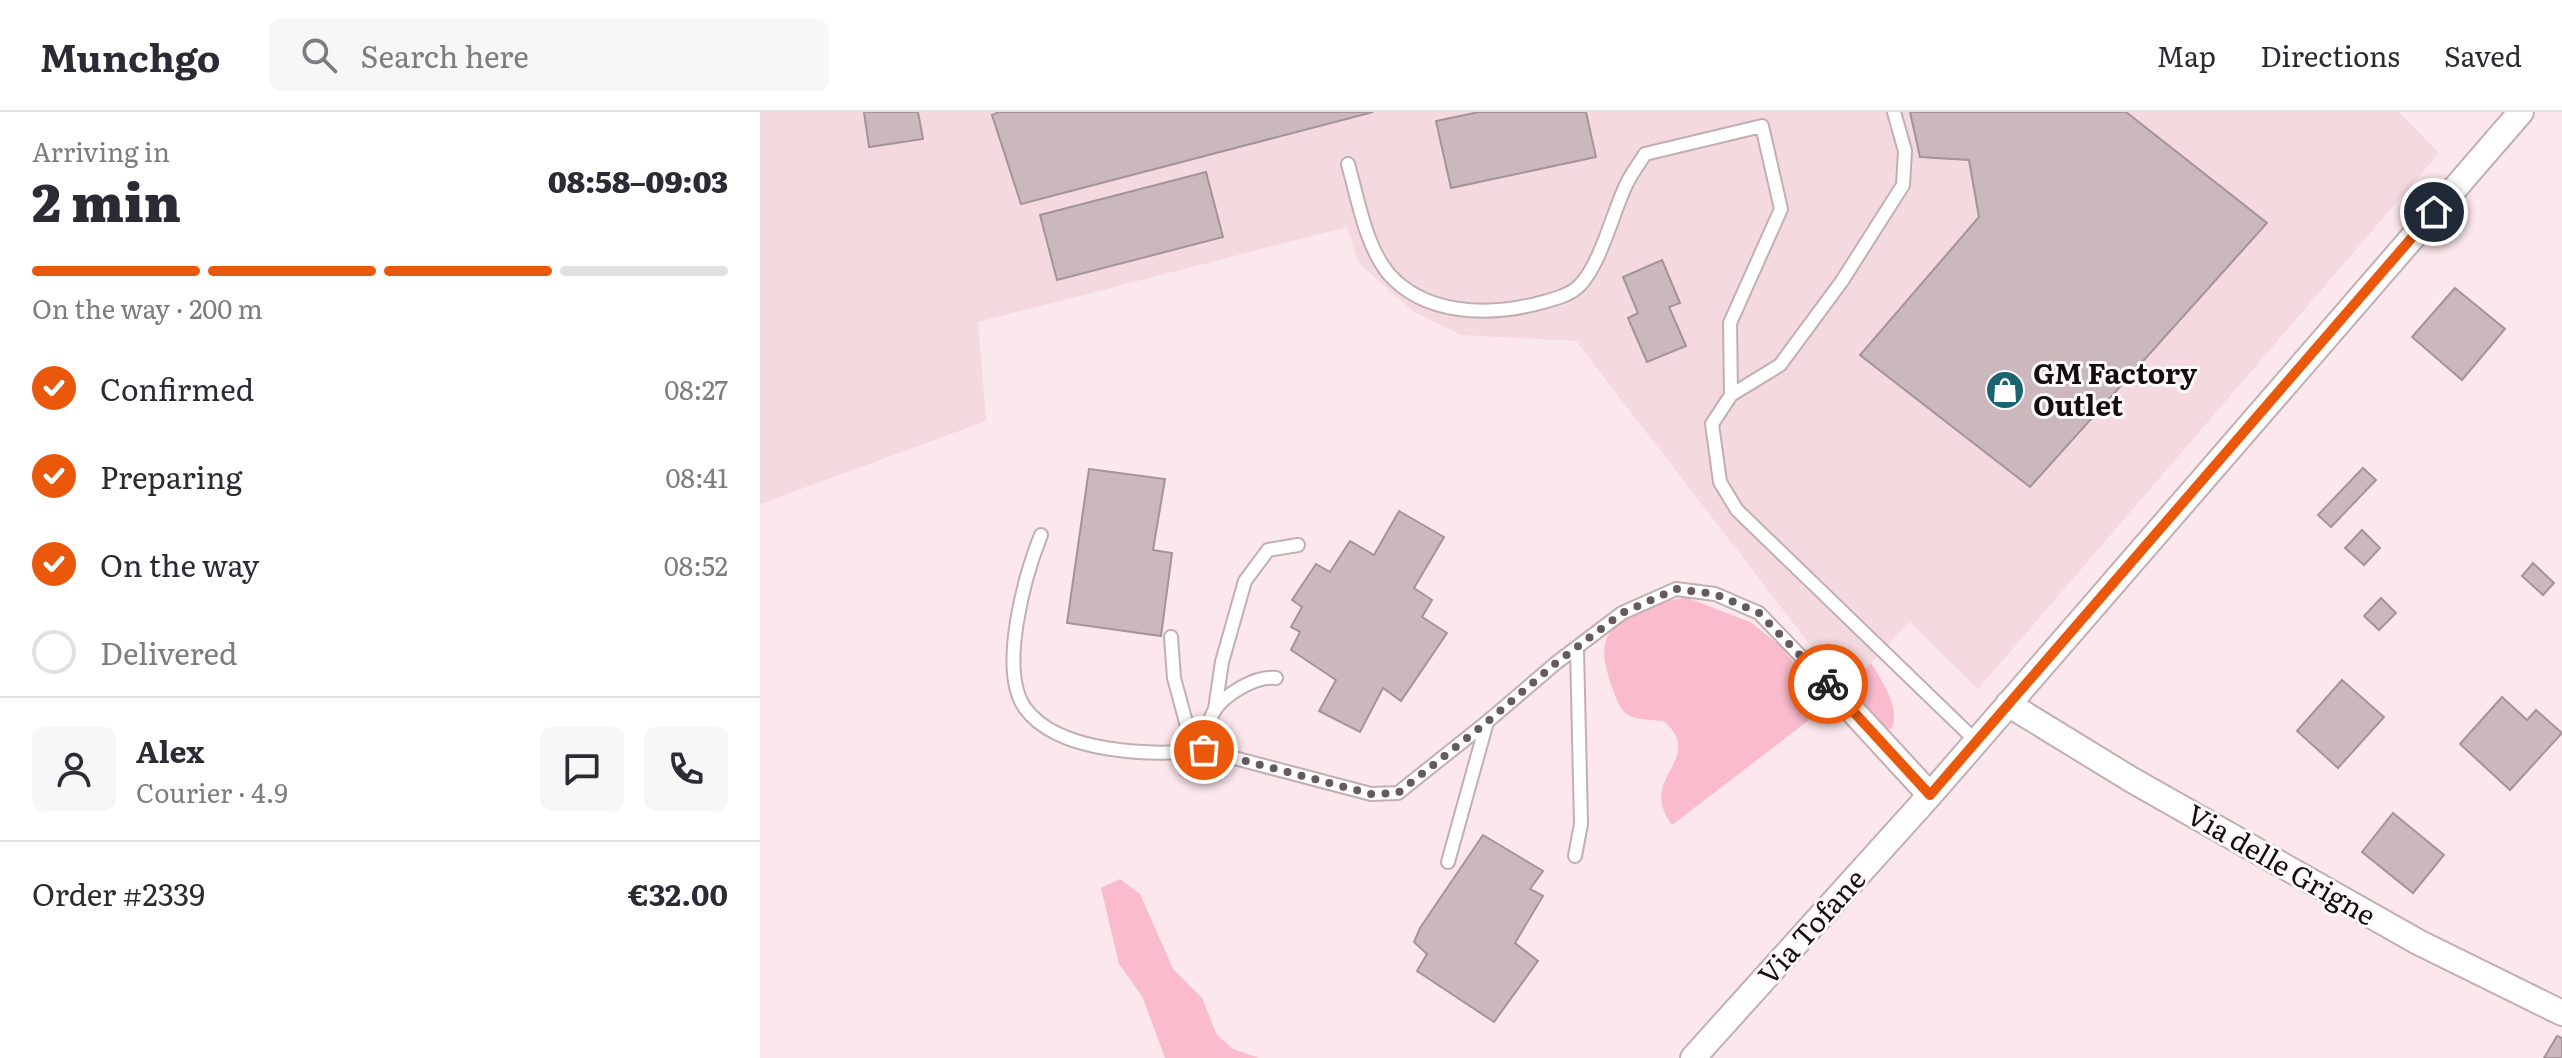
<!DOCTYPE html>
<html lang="en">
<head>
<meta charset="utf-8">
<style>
	:root { --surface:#fff; --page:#f7f7f7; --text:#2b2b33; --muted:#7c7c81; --line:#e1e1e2; --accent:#ea580c }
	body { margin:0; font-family:Literata,serif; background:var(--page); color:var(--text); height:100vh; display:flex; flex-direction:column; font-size:30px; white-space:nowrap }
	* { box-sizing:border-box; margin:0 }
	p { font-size:26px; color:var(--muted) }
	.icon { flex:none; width:44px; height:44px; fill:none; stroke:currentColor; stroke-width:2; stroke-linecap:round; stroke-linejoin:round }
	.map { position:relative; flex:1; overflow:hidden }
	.sheet { display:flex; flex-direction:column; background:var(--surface); width:760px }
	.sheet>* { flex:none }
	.pin { position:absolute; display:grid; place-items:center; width:68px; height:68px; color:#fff; margin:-34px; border:4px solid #fff; border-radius:50%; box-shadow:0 2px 8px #0007 }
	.courier { position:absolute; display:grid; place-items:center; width:80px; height:80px; margin:-40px; border:6px solid #ea580c; border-radius:50%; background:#fff; color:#222; box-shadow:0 2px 10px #0007 }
	.summary em { font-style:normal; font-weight:800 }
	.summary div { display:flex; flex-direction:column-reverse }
	.summary { display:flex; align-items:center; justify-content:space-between; height:136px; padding:0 32px }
	h1 { font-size:52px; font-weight:800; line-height:60px }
	.bar { display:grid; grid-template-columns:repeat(4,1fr); gap:12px 8px; align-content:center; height:96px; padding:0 32px }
	.bar i { height:10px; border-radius:6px; background:var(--line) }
	.bar .active { background:var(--accent) }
	.bar p { grid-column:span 4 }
	.line { display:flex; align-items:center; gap:20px; padding:0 32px; border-top:2px solid var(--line) }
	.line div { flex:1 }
	.round { display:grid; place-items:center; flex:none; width:84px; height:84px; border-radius:12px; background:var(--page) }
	ol { padding:0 32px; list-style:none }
	li { display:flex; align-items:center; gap:24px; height:88px }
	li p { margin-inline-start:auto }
	li .icon { padding:8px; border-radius:50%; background:var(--accent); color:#fff; stroke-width:4 }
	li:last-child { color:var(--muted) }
	li i { width:44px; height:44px; border:4px solid var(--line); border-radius:50% }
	header { display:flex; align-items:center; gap:48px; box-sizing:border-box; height:112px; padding:0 40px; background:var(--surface); border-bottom:2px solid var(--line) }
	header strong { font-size:38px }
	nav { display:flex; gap:44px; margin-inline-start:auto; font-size:28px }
	.search { width:560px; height:72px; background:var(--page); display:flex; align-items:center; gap:20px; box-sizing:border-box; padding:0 28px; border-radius:12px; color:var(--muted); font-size:30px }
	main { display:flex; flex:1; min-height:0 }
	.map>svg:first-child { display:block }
	.built { fill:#f4d9df }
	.green { fill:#fabbcc }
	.building { fill:#cbb8bd; stroke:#a59397; stroke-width:2 }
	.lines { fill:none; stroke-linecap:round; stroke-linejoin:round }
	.service-casing { stroke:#c1afb3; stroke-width:16 }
	.minor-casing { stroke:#c1afb3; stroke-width:28 }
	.service { stroke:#fff; stroke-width:12 }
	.minor { stroke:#fff; stroke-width:24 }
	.done { stroke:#655a5d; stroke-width:8; stroke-dasharray:0 14.4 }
	.route { stroke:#ea580c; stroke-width:10 }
	.labels { text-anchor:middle; stroke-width:6; stroke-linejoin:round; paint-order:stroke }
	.poi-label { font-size:28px; font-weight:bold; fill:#140e10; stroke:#fdf9fa; text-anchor:start }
	.street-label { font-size:28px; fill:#140e10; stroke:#fdf9fa }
</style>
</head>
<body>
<header>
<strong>Munchgo</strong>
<div class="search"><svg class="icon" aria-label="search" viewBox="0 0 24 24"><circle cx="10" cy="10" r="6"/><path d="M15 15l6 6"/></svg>Search here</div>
<nav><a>Map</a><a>Directions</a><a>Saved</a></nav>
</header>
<main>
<section class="sheet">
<div class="summary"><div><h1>2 min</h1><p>Arriving in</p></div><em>08:58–09:03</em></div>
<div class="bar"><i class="active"></i><i class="active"></i><i class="active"></i><i></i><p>On the way · 200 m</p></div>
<ol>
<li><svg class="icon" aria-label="check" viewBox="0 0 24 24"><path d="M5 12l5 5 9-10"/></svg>Confirmed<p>08:27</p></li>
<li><svg class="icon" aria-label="check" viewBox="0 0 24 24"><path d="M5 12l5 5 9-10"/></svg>Preparing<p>08:41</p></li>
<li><svg class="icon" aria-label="check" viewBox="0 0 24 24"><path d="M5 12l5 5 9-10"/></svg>On the way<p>08:52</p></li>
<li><i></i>Delivered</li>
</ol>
<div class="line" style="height:144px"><a class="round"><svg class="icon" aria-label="person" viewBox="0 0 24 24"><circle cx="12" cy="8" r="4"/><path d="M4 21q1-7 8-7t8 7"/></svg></a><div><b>Alex</b><p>Courier · 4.9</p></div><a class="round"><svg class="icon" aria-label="chat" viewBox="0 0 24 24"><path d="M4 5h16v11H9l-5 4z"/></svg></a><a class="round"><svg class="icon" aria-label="phone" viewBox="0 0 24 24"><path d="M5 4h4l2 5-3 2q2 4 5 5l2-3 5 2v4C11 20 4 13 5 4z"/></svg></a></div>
<div class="line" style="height:104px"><div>Order #2339</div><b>€32.00</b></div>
</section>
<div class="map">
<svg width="1802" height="946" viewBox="0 0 1802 946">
	<rect width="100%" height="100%" fill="#fbe7ec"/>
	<path class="built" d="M 0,0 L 1639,0 L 1679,41 L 1218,577 L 1150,510 L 1085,578 L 816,229 L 701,223 L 652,199 L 598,150 L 587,115 L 218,210 L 226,309 L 0,392 Z"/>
	<path class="green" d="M 928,486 L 992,511 L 1019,533 L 1070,592 L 912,713 C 876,664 947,648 904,609 C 894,608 882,608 873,605 C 860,601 856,586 852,575 C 848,563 842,546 845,532 C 852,502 902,487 928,486 Z
		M 1111,551 C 1121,567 1142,598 1131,617 L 1122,616 L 1091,577 L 1085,578 Z
		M 360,767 L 380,782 L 413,857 L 442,886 L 457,923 L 473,937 L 499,946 L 405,946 L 382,884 L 359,852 L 341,776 Z"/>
	<path class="building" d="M 104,0 L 158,0 L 163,27 L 109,35 Z
		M 239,0 L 613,0 L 261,92 L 232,3 Z
		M 719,0 L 826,0 L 836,45 L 691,76 L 676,9 Z
		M 1150,0 L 1366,0 L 1507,111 L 1270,375 L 1100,243 L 1219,105 L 1209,48 L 1160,45 Z
		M 446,60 L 463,125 L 297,168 L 280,103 Z
		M 902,148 L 920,191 L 909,195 L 926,234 L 887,250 L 868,206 L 878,201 L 863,165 Z
		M 1695,176 L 1745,217 L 1702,268 L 1652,225 Z
		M 1603,356 L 1616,368 L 1571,415 L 1558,403 Z
		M 329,357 L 405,367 L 393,438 L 412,441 L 401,524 L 307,511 Z
		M 639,399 L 684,425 L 654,476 L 672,488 L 662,505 L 687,521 L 641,589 L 623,576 L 600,620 L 559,599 L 576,568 L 531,538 L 540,520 L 531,515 L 542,495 L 532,488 L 556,452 L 570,460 L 590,429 L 614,443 Z
		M 1602,418 L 1620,436 L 1604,453 L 1585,436 Z
		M 1773,451 L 1794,471 L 1783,483 L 1762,464 Z
		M 1621,486 L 1636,501 L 1619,518 L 1604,504 Z
		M 1582,568 L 1624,605 L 1578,656 L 1537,619 Z
		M 1742,585 L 1767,608 L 1776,598 L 1802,621 L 1750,678 L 1700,632 Z
		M 1633,701 L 1684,743 L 1653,781 L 1602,740 Z
		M 723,723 L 783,759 L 770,777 L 783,784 L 755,831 L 778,849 L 734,910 L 657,859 L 667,842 L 654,830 L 660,816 Z
		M 1797,924 L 1802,926 L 1802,946 L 1784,946 Z"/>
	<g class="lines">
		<g class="service-casing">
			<path id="service" d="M 1134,0 L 1145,39 L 1143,73 L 1082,169 L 1020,253 L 971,283 L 952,312 L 960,370 L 977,398 L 1216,629
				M 588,52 C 598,87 605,132 628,161 C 664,203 727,204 776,192 C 790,188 810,184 820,173 C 841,151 853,100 866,73 C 871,62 879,52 885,42 L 1002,14 L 1021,97 L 970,211 L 971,283
				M 281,423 C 265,463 238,558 265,596 C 298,642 394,644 444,638
				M 411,525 L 414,566 L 430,625 L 444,638 L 611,682 L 638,681 L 727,610 L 796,551 L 862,501 L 916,477 L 955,482 L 999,501 L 1079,584
				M 455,597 L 462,550 L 485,469 L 508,438 L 538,433
				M 444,638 C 446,625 447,613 453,601 C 463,583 496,563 516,566
				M 815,744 L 821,712 L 817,537
				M 688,750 L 727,610"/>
		</g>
		<g class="minor-casing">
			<path id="minor" d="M 1079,584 L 1170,683
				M 1248,592 L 1372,668 L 1658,830 L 1802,901
				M 933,946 L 1170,683 L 1761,0"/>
		</g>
		<use href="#service" class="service"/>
		<use href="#minor" class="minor"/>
	</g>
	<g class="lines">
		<path class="done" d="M 444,638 L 611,682 L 638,681 L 727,610 L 796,551 L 862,501 L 916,477 L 955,482 L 999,501 L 1068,572"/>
		<path class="route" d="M 1068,572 L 1170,683 L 1674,100"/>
	</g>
	<defs>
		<g id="shop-disc" transform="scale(2)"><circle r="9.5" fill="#1a6471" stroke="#fdf9fa"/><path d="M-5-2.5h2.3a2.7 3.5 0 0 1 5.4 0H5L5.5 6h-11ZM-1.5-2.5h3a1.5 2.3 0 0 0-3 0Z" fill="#fff"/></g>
	</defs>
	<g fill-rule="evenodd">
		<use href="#shop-disc" x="1245" y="278"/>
	</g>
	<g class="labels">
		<g class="poi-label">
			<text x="1273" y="272">GM Factory<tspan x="1273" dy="32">Outlet</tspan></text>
		</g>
		<g class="street-label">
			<text transform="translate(1521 753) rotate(30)" y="10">Via delle Grigne</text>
			<text transform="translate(1052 815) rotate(-48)" y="10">Via Tofane</text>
		</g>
	</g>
</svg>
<div class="pin" style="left:444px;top:638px;background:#ea580c"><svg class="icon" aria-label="bag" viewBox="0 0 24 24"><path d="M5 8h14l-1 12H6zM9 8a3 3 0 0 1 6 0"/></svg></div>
<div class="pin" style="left:1674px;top:100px;background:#1f2937"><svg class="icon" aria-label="home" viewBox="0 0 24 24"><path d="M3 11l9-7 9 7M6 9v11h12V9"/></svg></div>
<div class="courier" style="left:1068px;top:572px"><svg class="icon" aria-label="bike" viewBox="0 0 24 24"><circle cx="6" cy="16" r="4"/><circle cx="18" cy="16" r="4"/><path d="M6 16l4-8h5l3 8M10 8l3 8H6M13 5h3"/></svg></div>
</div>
</main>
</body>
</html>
